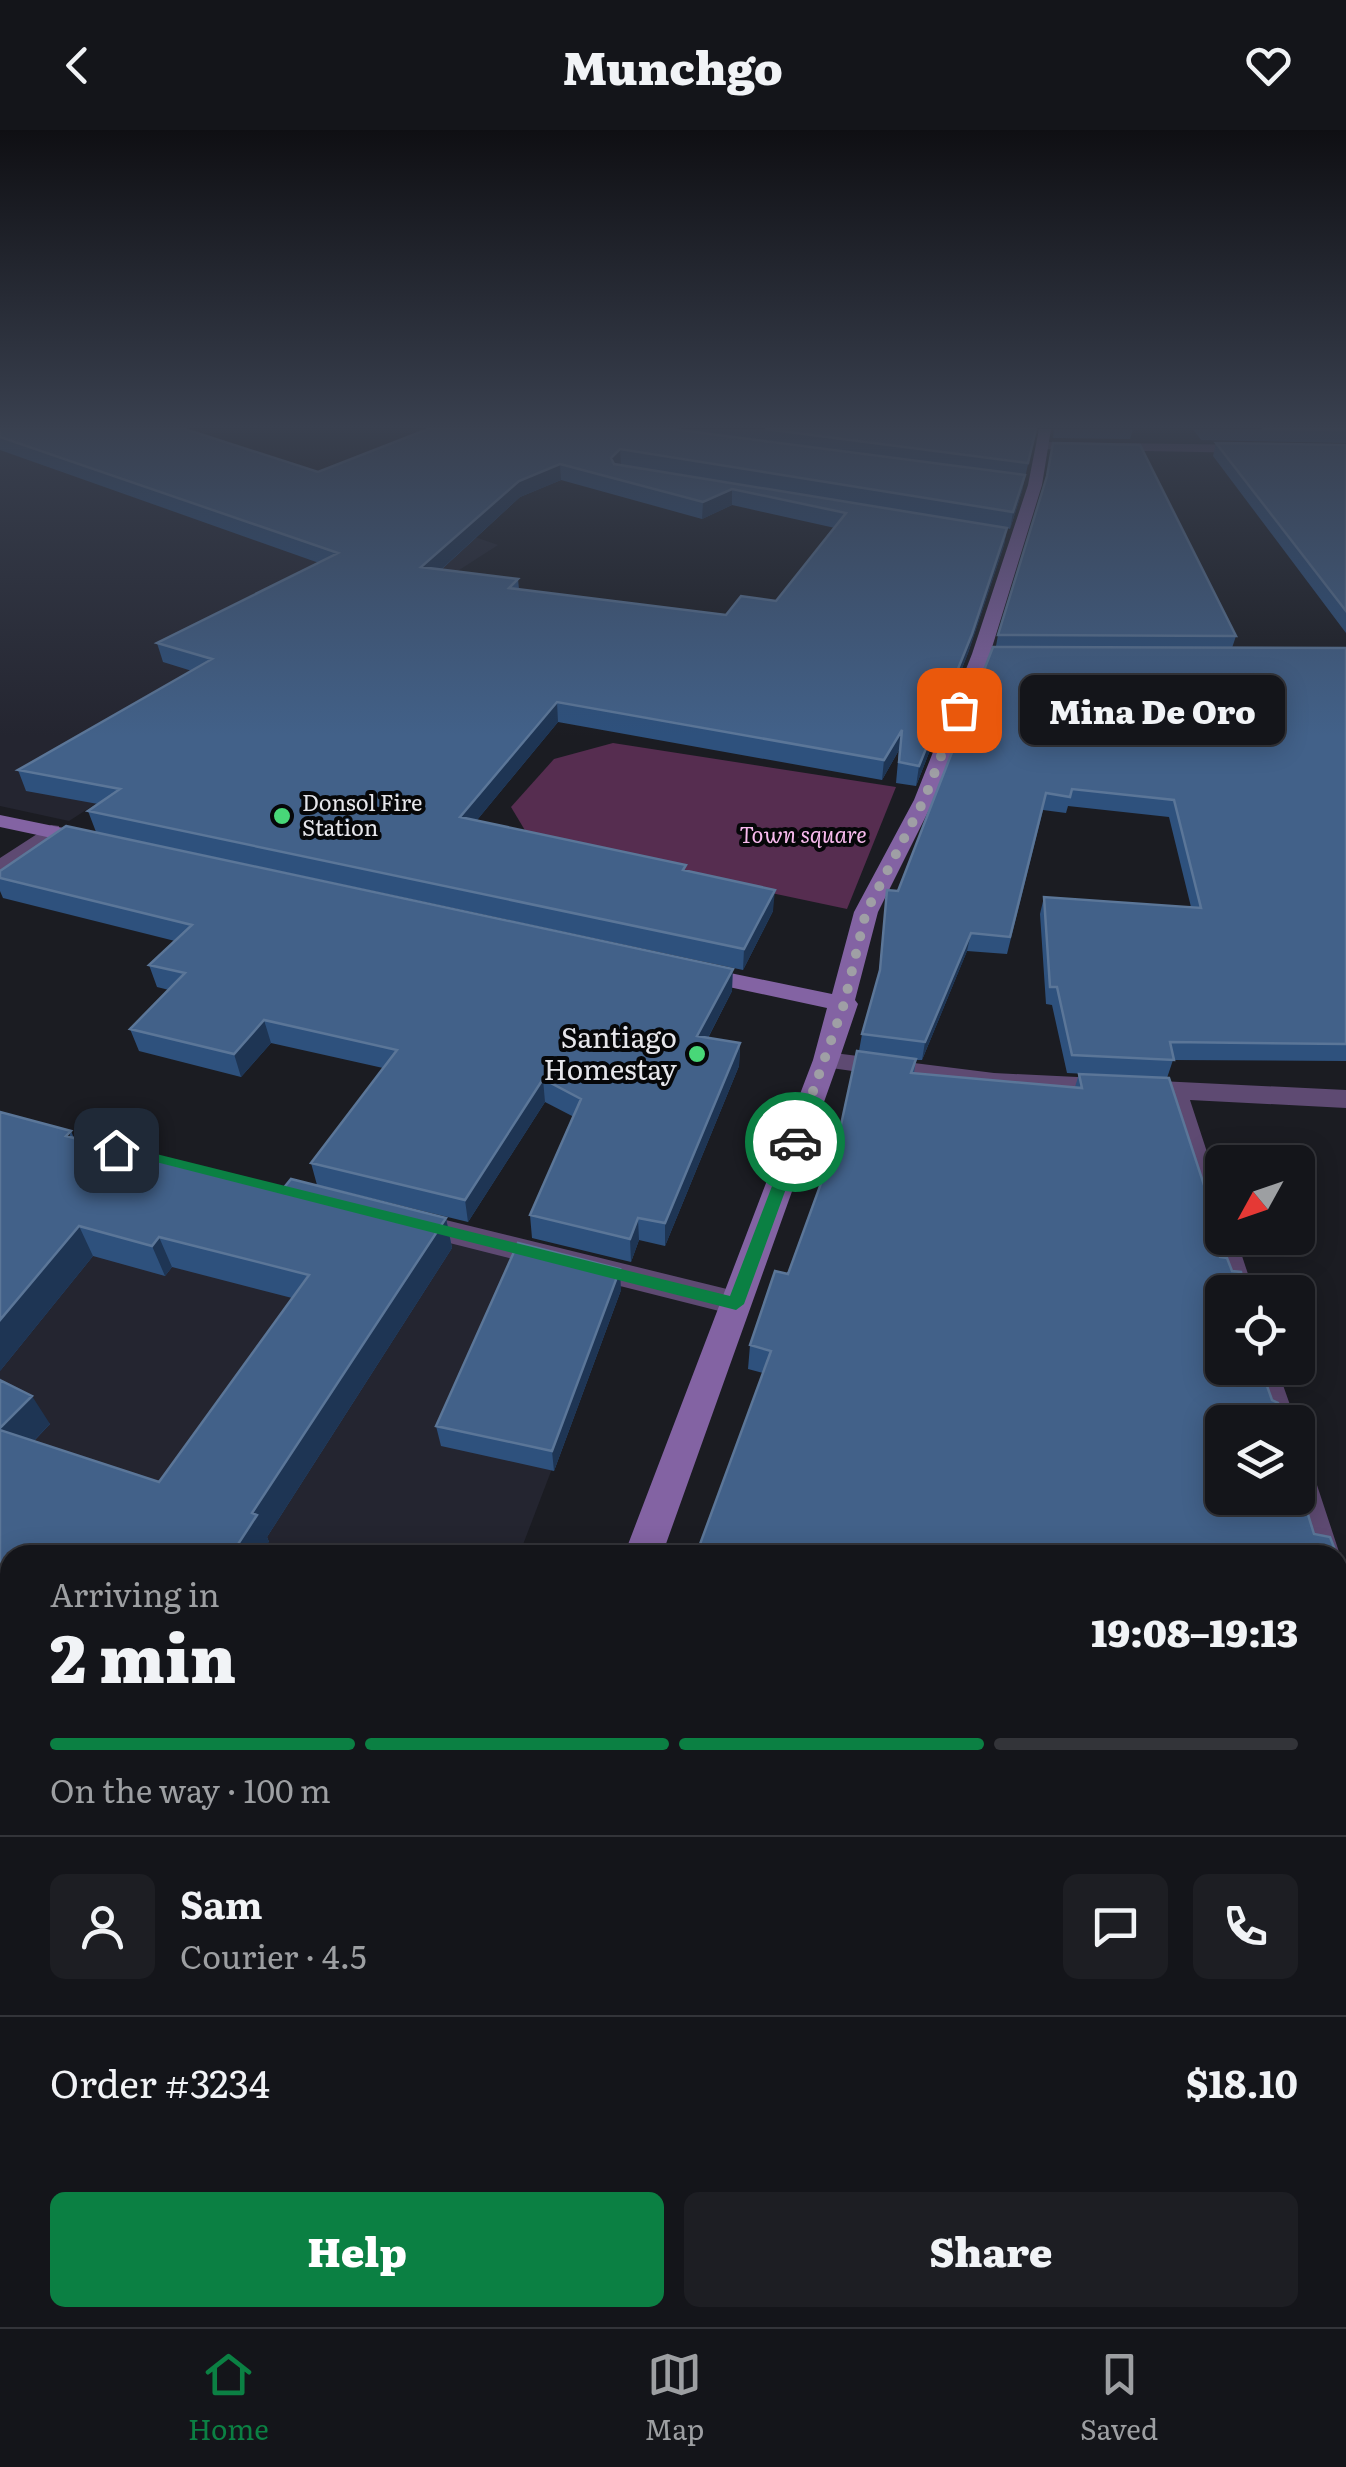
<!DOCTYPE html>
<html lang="en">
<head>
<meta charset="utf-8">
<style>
	:root { --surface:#14151a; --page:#1d1e23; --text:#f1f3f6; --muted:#9d9fa2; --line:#333439; --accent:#0b8043 }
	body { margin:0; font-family:Literata,serif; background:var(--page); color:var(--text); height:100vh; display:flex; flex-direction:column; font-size:38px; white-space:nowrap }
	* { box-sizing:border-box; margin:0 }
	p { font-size:32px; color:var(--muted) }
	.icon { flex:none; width:55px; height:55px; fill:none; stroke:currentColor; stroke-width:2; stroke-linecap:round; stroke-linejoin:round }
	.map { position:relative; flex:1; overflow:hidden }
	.panel { position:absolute; left:0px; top:1415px; width:1348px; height:782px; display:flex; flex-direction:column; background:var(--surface); border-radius:30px 30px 0 0; box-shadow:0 5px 25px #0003,0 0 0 2px var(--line) }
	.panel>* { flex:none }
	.needle { width:65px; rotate:230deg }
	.controls { position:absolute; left:1205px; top:1015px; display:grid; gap:20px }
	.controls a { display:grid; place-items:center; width:110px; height:110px; border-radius:15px; background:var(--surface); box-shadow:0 5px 25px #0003,0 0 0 2px var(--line); font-size:50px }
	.pin { position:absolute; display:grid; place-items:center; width:85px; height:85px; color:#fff; margin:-42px; border-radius:20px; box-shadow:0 5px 15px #0006 }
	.courier { position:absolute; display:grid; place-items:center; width:100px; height:100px; margin:-50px; border:8px solid #0b8043; border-radius:50%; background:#fff; color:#222; box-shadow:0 2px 12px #0007 }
	.bubble { position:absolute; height:70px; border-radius:15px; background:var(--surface); box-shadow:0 5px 25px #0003,0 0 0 2px var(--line); font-size:32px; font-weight:800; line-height:70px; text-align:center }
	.overview em { font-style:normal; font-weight:800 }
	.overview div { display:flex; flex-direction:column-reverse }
	.overview { display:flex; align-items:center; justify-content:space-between; height:170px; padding:0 50px }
	h1 { font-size:65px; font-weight:800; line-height:75px }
	.bar { display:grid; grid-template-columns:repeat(4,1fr); gap:15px 10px; align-content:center; height:120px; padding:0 50px }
	.bar i { height:12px; border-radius:8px; background:var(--line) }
	.bar .selected { background:var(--accent) }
	.bar p { grid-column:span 4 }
	.line { display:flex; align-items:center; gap:25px; padding:0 50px; border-top:2px solid var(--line) }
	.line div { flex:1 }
	.round { display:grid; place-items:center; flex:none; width:105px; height:105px; border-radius:15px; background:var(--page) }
	.cta { display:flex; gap:20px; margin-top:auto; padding:20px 50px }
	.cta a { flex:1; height:115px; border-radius:15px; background:var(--accent); color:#fff; font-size:40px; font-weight:800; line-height:115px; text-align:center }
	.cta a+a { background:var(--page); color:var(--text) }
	header { display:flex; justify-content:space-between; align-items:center; height:130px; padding:0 50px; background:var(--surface); font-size:45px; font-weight:800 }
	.menu { display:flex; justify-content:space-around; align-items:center; height:140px; border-top:2px solid var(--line); background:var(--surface); font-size:28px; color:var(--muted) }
	.menu a { display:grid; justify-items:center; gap:5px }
	.menu .selected { color:var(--accent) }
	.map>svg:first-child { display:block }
	.built { fill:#242530 }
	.green { fill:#562d50 }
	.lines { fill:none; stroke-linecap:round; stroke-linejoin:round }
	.street { fill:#5e4a72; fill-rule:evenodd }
	.secondary { fill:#8363a3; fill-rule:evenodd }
	.wall { fill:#2e517d; fill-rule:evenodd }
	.shaded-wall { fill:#1e3554 }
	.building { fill:#426189; stroke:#5b7698; stroke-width:2.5; fill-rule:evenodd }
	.route { fill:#0b8043 }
	.done { stroke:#9f9fa5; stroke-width:10; stroke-dasharray:0 18 }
	.poi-dot { fill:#48d778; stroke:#060709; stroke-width:4 }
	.labels { text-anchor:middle; stroke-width:8; stroke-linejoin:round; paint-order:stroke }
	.far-poi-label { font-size:22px; fill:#e6e6eb; stroke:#060709; text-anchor:start }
	.far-park-label { font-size:22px; font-style:italic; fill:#f8baed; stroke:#060709 }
	.poi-label { font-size:28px; fill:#e6e6eb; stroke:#060709; text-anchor:end }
</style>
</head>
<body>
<header><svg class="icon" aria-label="back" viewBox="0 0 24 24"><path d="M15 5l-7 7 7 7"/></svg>Munchgo<svg class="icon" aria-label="heart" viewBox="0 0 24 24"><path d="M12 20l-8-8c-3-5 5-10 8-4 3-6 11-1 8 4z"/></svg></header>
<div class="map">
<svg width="1346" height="2197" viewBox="0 0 1346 2197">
	<rect width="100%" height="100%" fill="#1b1c22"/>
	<path class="built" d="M 0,299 L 163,299 L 498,415 L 69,691 L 0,676 Z
		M 0,1007 L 625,1148 L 519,1425 L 10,1425 L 10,2188 L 179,2188 L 174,2197 L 0,2197 Z"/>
	<path class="green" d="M 613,613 L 896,657 L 847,779 L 532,712 L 511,677 L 554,629 Z"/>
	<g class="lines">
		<path class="street" d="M 1042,312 L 1253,315 L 1260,319 L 1253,323 L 1037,319 Z
			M 51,695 L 59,696 L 59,706 L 0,745 L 0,728 Z
			M 826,922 L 994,943 L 1346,960 L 1346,978 L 1190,970 L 1222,1068 L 1222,1108 L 1236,1108 L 1254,1162 L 1223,1162 L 1163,969 L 994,961 L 817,936 L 813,930 Z
			M 413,1082 L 735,1161 L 746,1164 L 751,1173 L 746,1182 L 735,1185 L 402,1101 L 398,1093 L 402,1085 Z
			M 1244,1238 L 1277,1238 L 1296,1292 L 1262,1292 Z
			M 1298,1337 L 1311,1341 L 1316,1352 L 1340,1425 L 1338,1429 L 1338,1425 L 1302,1425 L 1285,1368 L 1298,1368 Z"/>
		<path class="secondary" d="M 1039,299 L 1051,299 L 1042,355 L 990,524 L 934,670 L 878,782 L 855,870 L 858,874 L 839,930 L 662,1425 L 624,1425 L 813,930 L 827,878 L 696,850 L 684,843 L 696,836 L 832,864 L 854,782 L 914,670 L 972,524 L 1028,355 Z
			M 0,685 L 102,706 L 105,711 L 94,717 L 0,697 Z
			M 336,2188 L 390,2188 L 386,2197 L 332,2197 Z"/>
	</g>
	<path class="wall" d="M 0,299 L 318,342 L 428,299 L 1036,299 L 1022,361 L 1010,399 L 1007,398 L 1004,415 L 968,523 L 916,656 L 896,653 L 899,620 L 882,650 L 558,592 L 477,690 L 686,740 L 773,781 L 743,840 L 96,702 L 88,681 L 98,674 L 26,661 L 18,640 L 192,541 L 163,532 L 157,513 L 319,433 L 0,320 ZM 561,350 L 702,389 L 732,375 L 835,398 L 776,471 L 726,485 L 519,459 L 518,449 L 441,440 L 520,367 Z
		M 1054,299 L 1133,299 L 1130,309 L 1053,308 Z
		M 1193,299 L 1346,299 L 1346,313 L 1201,310 Z
		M 1216,313 L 1346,315 L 1346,503 L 1213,326 Z
		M 998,505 L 1236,506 L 1232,518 L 996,516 Z
		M 993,517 L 1346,518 L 1346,931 L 1173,930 L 1167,948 L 1067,943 L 1052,875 L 1046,874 L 1040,784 L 1044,767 L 1191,777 L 1169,687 L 1068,676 L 1066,683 L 1043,680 L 1007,824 L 967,821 L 922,930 L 916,930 L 914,943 L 1075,957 L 1079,944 L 1220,1127 L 1260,1252 L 1298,1352 L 1314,1404 L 1337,1425 L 696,1425 L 763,1243 L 748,1239 L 750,1215 L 788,1144 L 839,1004 L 859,921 L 862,904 L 879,844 L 887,760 L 898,761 Z
		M 0,741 L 732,861 L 708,908 L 740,913 L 739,936 L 665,1116 L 639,1110 L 631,1132 L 532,1108 L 530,1085 L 574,987 L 545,972 L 468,1092 L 317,1055 L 311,1033 L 383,938 L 271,913 L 241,947 L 139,921 L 130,899 L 169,860 L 157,857 L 149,835 L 175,811 L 3,768 L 0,761 Z
		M 71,1001 L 74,1008 L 282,1060 L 446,1088 L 452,1118 L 267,1407 L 269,1412 L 10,1425 L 10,1903 L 0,1919 L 0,1250 L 50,1294 L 34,1311 L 159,1352 L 292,1168 L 172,1137 L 165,1146 L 93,1126 L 0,1241 Z
		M 621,1160 L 554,1341 L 441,1316 L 436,1296 Z
		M 1338,1427 L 1346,1453 L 1346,1539 L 1338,1548 Z
		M 926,2188 L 1338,2188 L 1346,2197 L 943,2197 Z"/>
	<path class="shaded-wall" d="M 620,319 L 621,335 L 612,344 L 611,328 Z
		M 560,334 L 561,350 L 520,367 L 424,455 L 421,437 L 519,351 Z
		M 1025,345 L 1022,361 L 1010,399 L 1013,382 Z
		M 732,359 L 732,375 L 702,389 L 703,372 Z
		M 1007,398 L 1004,415 L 968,523 L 916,656 L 919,636 Z
		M 557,572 L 558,592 L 463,707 L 460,687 Z
		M 902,600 L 899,620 L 882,650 L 884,630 Z
		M 775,760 L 773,781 L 743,840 L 744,819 Z
		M 971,803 L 967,821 L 922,930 L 925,912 Z
		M 733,839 L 732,861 L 697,929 L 697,906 Z
		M 264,890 L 271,913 L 241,947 L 234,924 Z
		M 740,913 L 739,936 L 665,1116 L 665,1093 Z
		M 543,949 L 545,972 L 468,1092 L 465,1070 Z
		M 446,1088 L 452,1118 L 267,1407 L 269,1412 L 261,1425 L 231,1425 L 252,1383 Z
		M 638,1088 L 639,1110 L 631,1132 L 630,1109 Z
		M 79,1096 L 93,1126 L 0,1241 L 0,1190 Z
		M 159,1107 L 172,1137 L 165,1146 L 152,1116 Z
		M 620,1139 L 621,1160 L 554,1341 L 552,1321 Z
		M 32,1266 L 50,1294 L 17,1328 L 0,1302 L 0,1298 Z
		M 10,1848 L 10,1903 L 0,1919 L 0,1863 Z
		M 0,2098 L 10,2105 L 10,2117 L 0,2110 Z
		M 36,2188 L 67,2188 L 61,2197 L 30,2197 Z"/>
	<path class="building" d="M 0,299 L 185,299 L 318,342 L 428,299 L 672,299 L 1025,345 L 1013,382 L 620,319 L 611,328 L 614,334 L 1007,398 L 972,504 L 919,636 L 899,632 L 902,600 L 884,630 L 557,572 L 460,687 L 686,735 L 683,740 L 775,760 L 744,819 L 88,681 L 120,659 L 18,640 L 212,529 L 157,513 L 338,423 L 0,307 ZM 560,334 L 703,372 L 732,359 L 846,383 L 776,471 L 741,466 L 726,485 L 509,458 L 518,449 L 421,437 L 519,351 Z
		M 765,299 L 1036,299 L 1028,333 Z
		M 1262,299 L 1346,299 L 1346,300 Z
		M 1053,313 L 1140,315 L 1236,506 L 998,505 L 1047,346 Z
		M 1216,313 L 1346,315 L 1346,481 Z
		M 993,517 L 1346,518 L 1346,914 L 1170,912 L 1174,930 L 1072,925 L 1057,857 L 1050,857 L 1044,767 L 1201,778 L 1174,670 L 1072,659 L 1070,667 L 1046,663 L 1010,807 L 971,803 L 925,912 L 862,904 L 880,840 L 887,760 L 898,761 Z
		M 66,696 L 733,839 L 697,906 L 740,913 L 665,1093 L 638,1088 L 630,1109 L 530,1085 L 581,969 L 543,949 L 465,1070 L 311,1033 L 397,920 L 264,890 L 234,924 L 130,899 L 185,843 L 149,835 L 192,795 L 0,748 L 0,741 Z
		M 857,921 L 916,929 L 911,943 L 1082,958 L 1079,944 L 1169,948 L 1206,1061 L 1220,1127 L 1227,1128 L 1232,1141 L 1241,1142 L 1245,1162 L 1222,1162 L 1222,1238 L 1257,1238 L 1260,1252 L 1266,1253 L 1272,1270 L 1278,1273 L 1286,1292 L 1222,1292 L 1222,1368 L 1298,1368 L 1298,1352 L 1314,1404 L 1330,1407 L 1337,1425 L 928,1425 L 894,1415 L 892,1425 L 696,1425 L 771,1221 L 750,1215 L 775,1141 L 788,1144 L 839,1004 Z
		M 0,982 L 71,1001 L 66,1006 L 282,1060 L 291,1049 L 446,1088 L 252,1383 L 257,1385 L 231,1425 L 10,1425 L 10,1848 L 0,1863 L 0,1300 L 159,1352 L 309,1145 L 159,1107 L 152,1116 L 79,1096 L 0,1190 Z
		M 518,1113 L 620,1139 L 552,1321 L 436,1296 Z
		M 0,1250 L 32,1266 L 0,1298 Z
		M 1298,1323 L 1305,1342 L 1298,1346 Z
		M 1338,1427 L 1346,1453 L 1346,1526 L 1338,1524 Z
		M 1338,1724 L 1346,1725 L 1346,2197 L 959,2197 L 942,2188 L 1338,2188 Z
		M 0,2110 L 10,2117 L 10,2188 L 36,2188 L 30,2197 L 0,2197 Z
		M 384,2188 L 851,2188 L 888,2197 L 380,2197 Z"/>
	<linearGradient id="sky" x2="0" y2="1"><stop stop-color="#0f0f13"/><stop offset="0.49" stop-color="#39404f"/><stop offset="1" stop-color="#39404f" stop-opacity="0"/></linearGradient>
	<rect width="1346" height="606" fill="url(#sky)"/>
	<path class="route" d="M 790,1009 L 803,1012 L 744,1174 L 736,1180 L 109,1020 L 116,1014 L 730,1166 Z"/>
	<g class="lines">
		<path class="done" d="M 795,1012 L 844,874 L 866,782 L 924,670 L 959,580"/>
	</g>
	<g class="poi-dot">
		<circle cx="282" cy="686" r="10"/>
		<circle cx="697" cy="924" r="10"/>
	</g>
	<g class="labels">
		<g class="far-poi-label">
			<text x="302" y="681">Donsol Fire<tspan x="302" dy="25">Station</tspan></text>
		</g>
		<g class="far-park-label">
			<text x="803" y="713">Town square</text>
		</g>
		<g class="poi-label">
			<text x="677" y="918">Santiago<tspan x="677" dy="32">Homestay</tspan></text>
		</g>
	</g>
</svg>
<div class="controls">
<a><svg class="needle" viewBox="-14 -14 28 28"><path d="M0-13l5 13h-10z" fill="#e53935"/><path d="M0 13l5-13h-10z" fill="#9d9fa2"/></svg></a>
<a><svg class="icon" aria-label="locate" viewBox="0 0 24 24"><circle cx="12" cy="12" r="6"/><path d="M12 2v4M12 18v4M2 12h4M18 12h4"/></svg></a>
<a><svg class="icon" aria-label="layers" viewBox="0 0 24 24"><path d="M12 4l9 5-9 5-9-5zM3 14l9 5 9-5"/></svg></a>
</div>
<div class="pin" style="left:959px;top:580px;background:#ea580c"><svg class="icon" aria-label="bag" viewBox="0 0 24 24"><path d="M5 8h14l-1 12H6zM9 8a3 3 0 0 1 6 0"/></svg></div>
<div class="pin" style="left:116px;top:1020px;background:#1f2937"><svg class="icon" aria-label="home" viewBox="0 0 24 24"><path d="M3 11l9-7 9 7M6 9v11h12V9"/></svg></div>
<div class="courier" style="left:795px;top:1012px"><svg class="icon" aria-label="car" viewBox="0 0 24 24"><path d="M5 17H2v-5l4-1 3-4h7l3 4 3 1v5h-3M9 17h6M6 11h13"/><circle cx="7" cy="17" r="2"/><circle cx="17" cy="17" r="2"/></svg></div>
<div class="bubble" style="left:1020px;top:545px;width:265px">Mina De Oro</div>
<section class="panel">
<div class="overview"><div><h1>2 min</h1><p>Arriving in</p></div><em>19:08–19:13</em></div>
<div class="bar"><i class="selected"></i><i class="selected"></i><i class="selected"></i><i></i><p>On the way · 100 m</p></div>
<div class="line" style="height:180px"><a class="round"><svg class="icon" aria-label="person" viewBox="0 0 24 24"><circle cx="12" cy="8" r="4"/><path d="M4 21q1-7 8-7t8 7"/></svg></a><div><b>Sam</b><p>Courier · 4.5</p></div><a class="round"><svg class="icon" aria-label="chat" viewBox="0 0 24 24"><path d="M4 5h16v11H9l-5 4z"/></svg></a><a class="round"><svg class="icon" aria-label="phone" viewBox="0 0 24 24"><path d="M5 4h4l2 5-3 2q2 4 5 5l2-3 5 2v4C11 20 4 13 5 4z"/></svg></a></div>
<div class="line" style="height:130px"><div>Order #3234</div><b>$18.10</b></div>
<div class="cta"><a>Help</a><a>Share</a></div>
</section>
</div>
<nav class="menu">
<a class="selected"><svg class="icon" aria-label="home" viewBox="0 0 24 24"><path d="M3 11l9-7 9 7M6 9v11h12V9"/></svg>Home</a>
<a><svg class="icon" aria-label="map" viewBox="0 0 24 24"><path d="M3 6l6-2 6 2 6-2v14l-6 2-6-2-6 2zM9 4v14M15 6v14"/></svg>Map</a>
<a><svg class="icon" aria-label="saved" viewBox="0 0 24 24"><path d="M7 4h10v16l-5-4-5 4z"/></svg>Saved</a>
</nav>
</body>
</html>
